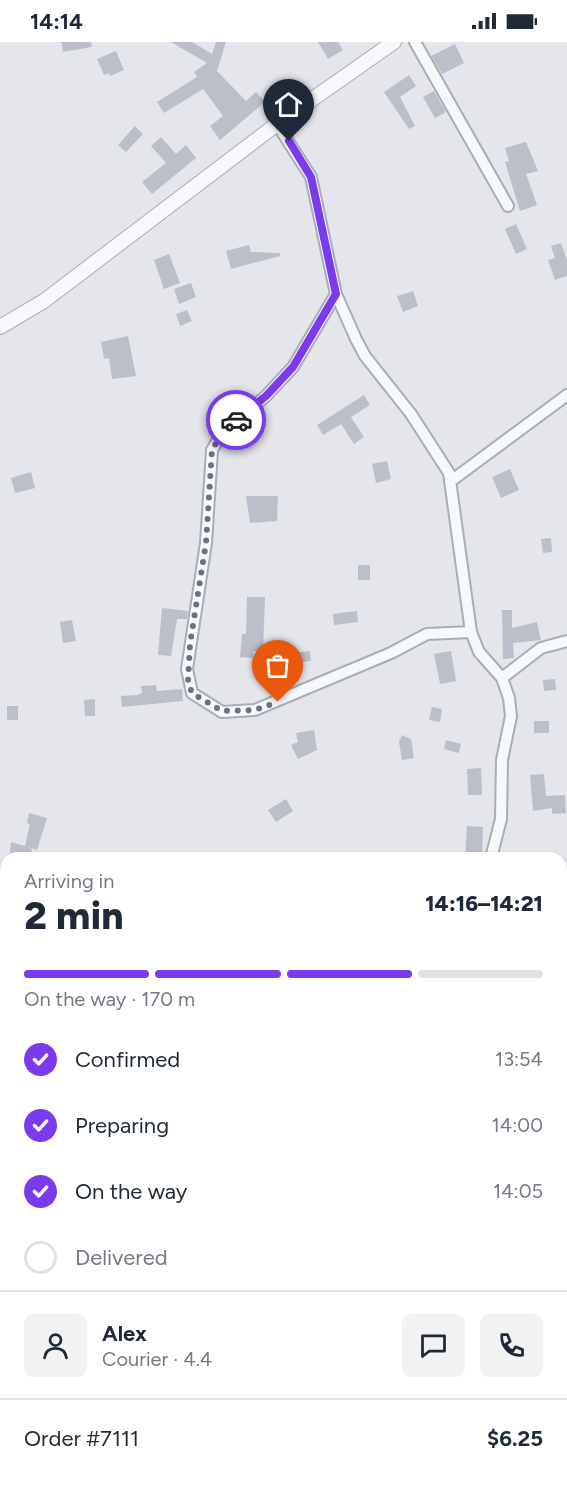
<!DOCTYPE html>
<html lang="en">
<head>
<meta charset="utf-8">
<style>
	:root { --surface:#fff; --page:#f2f2f3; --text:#1f2937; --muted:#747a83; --line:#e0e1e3; --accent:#7c3aed }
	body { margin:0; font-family:Figtree,sans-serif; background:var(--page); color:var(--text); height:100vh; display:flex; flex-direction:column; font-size:22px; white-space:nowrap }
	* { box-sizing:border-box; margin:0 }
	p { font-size:20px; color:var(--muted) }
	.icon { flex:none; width:33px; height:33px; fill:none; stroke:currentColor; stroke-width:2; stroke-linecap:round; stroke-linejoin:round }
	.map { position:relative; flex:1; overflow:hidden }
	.details { position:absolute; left:0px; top:810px; width:567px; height:638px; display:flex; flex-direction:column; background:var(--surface); border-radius:18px 18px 0 0; box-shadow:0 2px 4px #0004 }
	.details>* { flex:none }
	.pin { position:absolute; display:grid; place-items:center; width:51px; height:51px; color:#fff; margin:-62px -26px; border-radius:50% 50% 50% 0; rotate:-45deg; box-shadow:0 0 6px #0007 }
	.pin .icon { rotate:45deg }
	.courier { position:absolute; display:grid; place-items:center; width:60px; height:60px; margin:-30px; border:4px solid #7c3aed; border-radius:50%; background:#fff; color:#222; box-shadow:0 2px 8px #0007 }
	.headline em { font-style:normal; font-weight:800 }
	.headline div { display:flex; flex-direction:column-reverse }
	.headline { display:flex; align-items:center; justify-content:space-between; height:102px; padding:0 24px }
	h1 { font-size:39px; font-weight:800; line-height:45px }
	.bar { display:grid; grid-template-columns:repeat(4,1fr); gap:9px 6px; align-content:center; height:72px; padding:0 24px }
	.bar i { height:8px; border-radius:4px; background:var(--line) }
	.bar .current { background:var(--accent) }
	.bar p { grid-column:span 4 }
	.line { display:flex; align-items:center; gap:15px; padding:0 24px; border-top:2px solid var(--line) }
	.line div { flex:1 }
	.round { display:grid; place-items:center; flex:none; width:63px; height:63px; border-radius:9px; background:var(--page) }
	ol { padding:0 24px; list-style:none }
	li { display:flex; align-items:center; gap:18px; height:66px }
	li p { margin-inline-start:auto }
	li .icon { padding:6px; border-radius:50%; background:var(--accent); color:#fff; stroke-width:4 }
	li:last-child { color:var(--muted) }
	li i { width:33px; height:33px; border:3px solid var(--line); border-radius:50% }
	.status { display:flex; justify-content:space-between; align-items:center; height:42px; padding:0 30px; background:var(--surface); direction:ltr }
	.status svg { height:16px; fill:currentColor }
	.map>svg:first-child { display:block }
	.building { fill:#babfca }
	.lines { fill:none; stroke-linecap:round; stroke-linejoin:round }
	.minor-casing { stroke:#a8adb7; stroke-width:14 }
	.tertiary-casing { stroke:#a8adb7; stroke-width:16 }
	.minor { stroke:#f7f8fa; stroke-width:10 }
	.tertiary { stroke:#f7f8fa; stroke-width:14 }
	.done { stroke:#6b727f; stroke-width:6; stroke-dasharray:0 10.8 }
	.route { stroke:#7c3aed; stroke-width:8 }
</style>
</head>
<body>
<div class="status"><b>14:14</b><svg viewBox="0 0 49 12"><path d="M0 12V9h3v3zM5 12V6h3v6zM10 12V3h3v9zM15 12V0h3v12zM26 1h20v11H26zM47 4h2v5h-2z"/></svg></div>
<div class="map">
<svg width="567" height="1447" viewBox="0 0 567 1447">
	<rect width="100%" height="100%" fill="#e4e6ec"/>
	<path class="building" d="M 61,0 L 91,0 L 92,5 L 63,10 Z
		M 171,0 L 192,0 L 212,12 L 216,0 L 226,0 L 217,29 L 246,59 L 256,50 L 265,60 L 220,98 L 210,84 L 223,74 L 203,47 L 164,71 L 157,60 L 197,35 L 194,30 L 207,21 Z
		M 318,0 L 338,0 L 343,8 L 328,17 Z
		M 455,2 L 464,21 L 442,32 L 431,14 Z
		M 116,9 L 124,28 L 110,34 L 109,31 L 104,33 L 97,17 Z
		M 409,33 L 416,44 L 400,55 L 415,84 L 409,87 L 384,50 Z
		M 434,49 L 446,70 L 435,76 L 423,55 Z
		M 135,84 L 143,92 L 126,110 L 118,103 Z
		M 161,95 L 176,112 L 186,103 L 196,116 L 152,152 L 142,140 L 166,121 L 151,104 Z
		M 526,100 L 538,129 L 526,132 L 537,163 L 520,169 L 505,120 L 509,119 L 505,106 Z
		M 516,182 L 527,207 L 516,212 L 505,187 Z
		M 561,201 L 567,218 L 567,234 L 555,238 L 548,218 L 555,216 L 551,204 Z
		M 249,203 L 251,210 L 280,211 L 280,214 L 231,227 L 226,209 Z
		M 169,212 L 180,241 L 164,247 L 154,218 Z
		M 191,241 L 196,255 L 179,262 L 174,247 Z
		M 413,249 L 418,264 L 403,270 L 397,254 Z
		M 187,268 L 192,279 L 180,284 L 176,272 Z
		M 128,294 L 136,334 L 112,337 L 109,316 L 104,317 L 101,300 Z
		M 364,353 L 370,363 L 351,375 L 364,395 L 354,402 L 341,382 L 323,393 L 317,383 Z
		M 387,419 L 391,437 L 376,441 L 372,422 Z
		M 510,427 L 519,448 L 501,456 L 492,435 Z
		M 31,430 L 35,446 L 15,451 L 11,436 Z
		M 246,454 L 278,454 L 277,479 L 250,481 Z
		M 551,496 L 552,510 L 543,511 L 541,497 Z
		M 358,523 L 370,523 L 370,538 L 358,538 Z
		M 247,555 L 265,555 L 263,610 L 253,609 L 253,616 L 240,615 L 242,592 L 246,592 Z
		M 162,566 L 188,569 L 187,577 L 177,577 L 171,614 L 158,613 Z
		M 502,568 L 512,568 L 512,586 L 537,580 L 541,598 L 513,601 L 514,616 L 503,617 Z
		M 357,569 L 358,580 L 334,583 L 333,572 Z
		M 72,578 L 76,599 L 63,601 L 60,580 Z
		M 310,609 L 311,619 L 295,621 L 293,611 Z
		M 451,609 L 456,639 L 440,642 L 434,612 Z
		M 555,637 L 556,648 L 544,649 L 543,638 Z
		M 156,643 L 157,649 L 182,647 L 183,659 L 122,665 L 121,654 L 137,653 L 142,651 L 141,644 Z
		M 95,657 L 95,674 L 85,674 L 84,658 Z
		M 7,664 L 18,664 L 18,678 L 7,678 Z
		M 432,665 L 442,667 L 440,680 L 429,678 Z
		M 534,679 L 549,679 L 549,691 L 534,691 Z
		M 314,688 L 317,708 L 298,717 L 291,703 L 298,700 L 296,691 Z
		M 402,693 L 411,697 L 414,716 L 402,718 L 399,700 Z
		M 446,698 L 461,702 L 459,711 L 444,707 Z
		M 481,726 L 482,753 L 468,753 L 467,727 Z
		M 544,732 L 546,754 L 565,753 L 566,771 L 552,772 L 552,766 L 533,769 L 530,733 Z
		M 286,757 L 293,769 L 276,780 L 268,768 Z
		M 29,771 L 47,776 L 37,808 L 28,805 L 32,807 L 30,816 L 9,816 L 11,800 L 25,804 L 30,782 L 27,781 Z
		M 467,784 L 483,785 L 482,816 L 465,816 Z"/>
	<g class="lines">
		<g class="minor-casing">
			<path id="minor" d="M 415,0 L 508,164
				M 277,82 L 311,135 L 336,252 L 356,297 L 365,314 L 411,372 L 449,431 L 471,590 L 479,610 L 502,636 L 509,656 L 511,674 L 502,718 L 501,777 L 491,816
				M 336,252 L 293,325 L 266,354 L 222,391 L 212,408 L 206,501 L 187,627 L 192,651 L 222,670 L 255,668 L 391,611 L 427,592 L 471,590
				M 451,439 L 567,353
				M 502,636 L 541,606 L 567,599
				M 0,930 L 6,933
				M 561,971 L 567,971
				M 561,1169 L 567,1172
				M 323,1442 L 324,1447
				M 310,1447 L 314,1442"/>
		</g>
		<g class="tertiary-casing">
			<path id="tertiary" d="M 0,285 L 44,259 L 277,82 L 394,0"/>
		</g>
		<use href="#minor" class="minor"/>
		<use href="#tertiary" class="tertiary"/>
	</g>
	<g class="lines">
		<path class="done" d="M 236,378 L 222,391 L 212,408 L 206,501 L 190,602 L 188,640 L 192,651 L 222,669 L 255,668 L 278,660"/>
		<path class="route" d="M 236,378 L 266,354 L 293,325 L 336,252 L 311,135 L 289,99"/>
	</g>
</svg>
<div class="pin" style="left:278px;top:660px;background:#ea580c"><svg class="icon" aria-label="bag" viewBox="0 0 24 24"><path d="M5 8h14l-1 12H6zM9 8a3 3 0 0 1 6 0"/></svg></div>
<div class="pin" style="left:289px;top:99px;background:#1f2937"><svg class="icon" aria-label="home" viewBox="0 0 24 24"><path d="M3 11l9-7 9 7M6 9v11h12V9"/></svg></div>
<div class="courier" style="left:236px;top:378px"><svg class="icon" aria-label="car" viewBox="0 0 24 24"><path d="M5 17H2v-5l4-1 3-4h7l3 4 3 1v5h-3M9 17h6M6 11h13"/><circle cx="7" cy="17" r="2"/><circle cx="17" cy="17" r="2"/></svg></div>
<section class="details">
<div class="headline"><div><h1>2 min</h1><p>Arriving in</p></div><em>14:16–14:21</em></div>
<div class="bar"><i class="current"></i><i class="current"></i><i class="current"></i><i></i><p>On the way · 170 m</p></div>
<ol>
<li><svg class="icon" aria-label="check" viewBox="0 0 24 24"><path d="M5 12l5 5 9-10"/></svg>Confirmed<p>13:54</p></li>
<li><svg class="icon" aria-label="check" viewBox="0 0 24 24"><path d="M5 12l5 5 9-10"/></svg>Preparing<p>14:00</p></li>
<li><svg class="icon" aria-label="check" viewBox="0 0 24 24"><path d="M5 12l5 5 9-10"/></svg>On the way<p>14:05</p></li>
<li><i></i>Delivered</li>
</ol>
<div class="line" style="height:108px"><a class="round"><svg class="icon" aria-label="person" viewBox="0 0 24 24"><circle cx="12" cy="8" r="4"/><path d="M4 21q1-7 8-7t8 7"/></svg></a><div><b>Alex</b><p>Courier · 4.4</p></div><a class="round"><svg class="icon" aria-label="chat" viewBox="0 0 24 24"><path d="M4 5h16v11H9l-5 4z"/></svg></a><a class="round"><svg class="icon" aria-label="phone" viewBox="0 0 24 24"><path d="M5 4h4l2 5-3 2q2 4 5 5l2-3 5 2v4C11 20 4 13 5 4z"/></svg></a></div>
<div class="line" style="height:78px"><div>Order #7111</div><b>$6.25</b></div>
</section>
</div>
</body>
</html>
